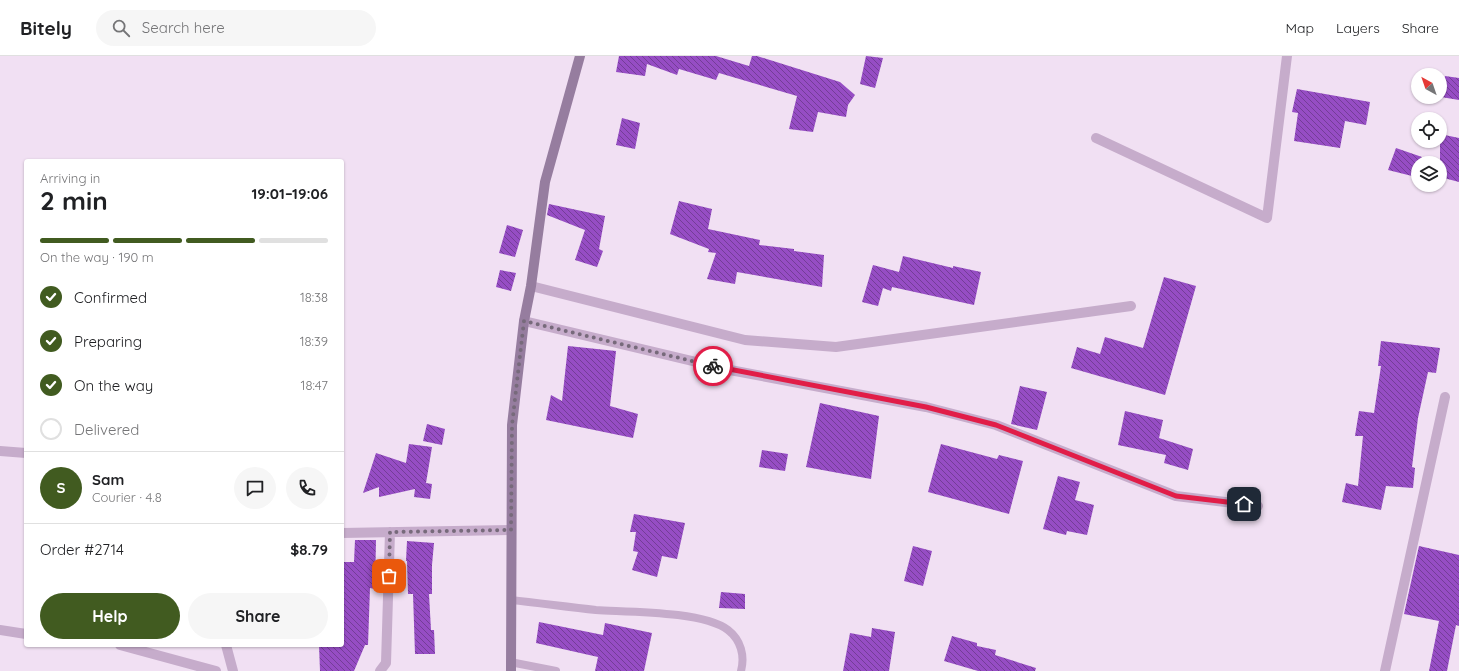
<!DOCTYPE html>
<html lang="en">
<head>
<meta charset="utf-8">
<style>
	:root { --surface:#fff; --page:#f6f6f6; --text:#202124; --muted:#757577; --line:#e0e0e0; --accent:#415b20 }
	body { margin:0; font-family:Quicksand,sans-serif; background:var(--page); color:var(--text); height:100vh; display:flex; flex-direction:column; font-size:15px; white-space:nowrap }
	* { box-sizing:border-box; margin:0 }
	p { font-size:13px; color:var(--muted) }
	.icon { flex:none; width:22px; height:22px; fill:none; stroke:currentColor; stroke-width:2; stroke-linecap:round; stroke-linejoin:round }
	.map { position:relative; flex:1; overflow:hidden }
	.side { position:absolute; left:24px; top:103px; width:320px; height:488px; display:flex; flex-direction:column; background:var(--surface); border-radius:4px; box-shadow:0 1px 3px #0004 }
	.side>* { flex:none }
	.needle { width:26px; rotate:320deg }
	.controls { position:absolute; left:1411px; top:12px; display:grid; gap:8px }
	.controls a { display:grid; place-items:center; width:36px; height:36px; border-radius:50%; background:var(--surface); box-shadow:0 1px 3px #0004; font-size:20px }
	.pin { position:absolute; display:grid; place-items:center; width:34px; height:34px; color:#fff; margin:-17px; border-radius:8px; box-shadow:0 2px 6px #0006 }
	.courier { position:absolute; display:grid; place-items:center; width:40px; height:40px; margin:-20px; border:3px solid #e11d48; border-radius:50%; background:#fff; color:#222; box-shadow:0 1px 5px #0007 }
	.overview em { font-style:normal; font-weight:700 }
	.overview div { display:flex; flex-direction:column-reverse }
	.overview { display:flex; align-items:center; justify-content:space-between; height:68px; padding:0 16px }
	h1 { font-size:26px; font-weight:700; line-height:30px }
	.bar { display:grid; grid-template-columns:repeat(4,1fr); gap:6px 4px; align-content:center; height:48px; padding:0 16px }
	.bar i { height:5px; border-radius:3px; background:var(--line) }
	.bar .active { background:var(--accent) }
	.bar p { grid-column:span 4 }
	.line { display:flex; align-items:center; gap:10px; padding:0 16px; border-top:1px solid var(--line) }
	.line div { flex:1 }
	.round { display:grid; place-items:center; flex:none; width:42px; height:42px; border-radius:21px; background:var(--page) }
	ol { padding:0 16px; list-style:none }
	li { display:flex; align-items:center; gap:12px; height:44px }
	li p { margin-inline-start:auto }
	li .icon { padding:4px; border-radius:50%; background:var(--accent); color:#fff; stroke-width:4 }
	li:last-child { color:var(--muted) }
	li i { width:22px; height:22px; border:2px solid var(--line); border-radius:50% }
	.action { display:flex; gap:8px; margin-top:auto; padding:8px 16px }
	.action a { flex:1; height:46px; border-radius:24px; background:var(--accent); color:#fff; font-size:16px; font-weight:700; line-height:46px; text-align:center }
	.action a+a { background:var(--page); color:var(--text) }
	header { display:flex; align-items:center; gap:24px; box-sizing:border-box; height:56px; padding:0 20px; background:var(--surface); border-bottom:1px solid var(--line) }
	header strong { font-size:19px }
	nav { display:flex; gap:22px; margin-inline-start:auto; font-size:14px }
	.search { width:280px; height:36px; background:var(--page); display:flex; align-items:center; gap:10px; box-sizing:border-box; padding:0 14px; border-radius:22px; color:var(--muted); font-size:15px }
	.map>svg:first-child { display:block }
	.building { fill:url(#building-back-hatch) }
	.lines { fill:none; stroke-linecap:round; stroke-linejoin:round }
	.service { stroke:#c6accb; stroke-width:8 }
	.minor { stroke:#c6accb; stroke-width:10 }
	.secondary { stroke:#967d9f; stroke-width:10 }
	.done { stroke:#776a7b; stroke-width:4; stroke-dasharray:0 7.2 }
	.route { stroke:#e11d48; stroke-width:5 }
</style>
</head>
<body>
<header>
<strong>Bitely</strong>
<div class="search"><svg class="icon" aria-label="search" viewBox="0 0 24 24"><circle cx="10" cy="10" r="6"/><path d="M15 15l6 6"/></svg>Search here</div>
<nav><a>Map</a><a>Layers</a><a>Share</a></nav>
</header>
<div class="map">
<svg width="1459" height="615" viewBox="0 0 1459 615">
	<defs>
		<pattern id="building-back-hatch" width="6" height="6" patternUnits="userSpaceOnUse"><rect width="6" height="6" fill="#964dc4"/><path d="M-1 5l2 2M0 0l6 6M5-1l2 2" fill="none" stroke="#743d97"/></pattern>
	</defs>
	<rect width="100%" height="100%" fill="#f1e0f3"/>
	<path class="building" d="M 619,0 L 716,0 L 749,10 L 752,0 L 757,0 L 840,26 L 855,39 L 848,49 L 846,61 L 818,56 L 813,76 L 789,73 L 797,40 L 719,17 L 716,24 L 679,13 L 677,19 L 647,8 L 645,20 L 616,16 Z
		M 866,0 L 883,2 L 875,32 L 860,28 Z
		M 1445,20 L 1459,22 L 1459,44 L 1441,41 Z
		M 1297,33 L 1370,46 L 1366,69 L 1345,65 L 1340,92 L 1294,85 L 1298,57 L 1292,56 Z
		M 622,62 L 640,67 L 635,93 L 616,89 Z
		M 1440,78 L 1459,82 L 1459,126 L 1440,121 Z
		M 1396,92 L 1422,101 L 1412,120 L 1388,114 Z
		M 679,145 L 712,153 L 708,173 L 760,184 L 759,189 L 794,193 L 794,195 L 824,199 L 822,231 L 737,216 L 735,228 L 707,223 L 716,197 L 708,196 L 709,193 L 670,178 Z
		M 549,148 L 605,160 L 599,193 L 603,195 L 597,211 L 575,204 L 585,174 L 547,159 Z
		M 507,169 L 523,174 L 515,201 L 499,197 Z
		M 903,200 L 953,212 L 953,210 L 981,216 L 974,249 L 892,231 L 891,235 L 883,232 L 878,250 L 862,246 L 873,209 L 899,216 Z
		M 500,214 L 516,217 L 511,235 L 496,231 Z
		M 1164,221 L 1196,230 L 1165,339 L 1071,312 L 1077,291 L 1100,298 L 1105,281 L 1143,292 Z
		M 1381,285 L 1440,292 L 1436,317 L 1428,316 L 1418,362 L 1412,411 L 1415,412 L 1413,432 L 1386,430 L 1381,454 L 1342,446 L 1346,427 L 1358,430 L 1363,380 L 1355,380 L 1359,355 L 1374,357 L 1381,310 L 1378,310 Z
		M 568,290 L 616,295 L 610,350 L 638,358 L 633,382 L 546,364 L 551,339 L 562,345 Z
		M 1020,330 L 1047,336 L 1037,374 L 1011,368 Z
		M 820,347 L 879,360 L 871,423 L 806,411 Z
		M 1125,355 L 1163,364 L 1159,382 L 1193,393 L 1188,414 L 1164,407 L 1166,399 L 1118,389 Z
		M 427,368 L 445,373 L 442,389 L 423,385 Z
		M 409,388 L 432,391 L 426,427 L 432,428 L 430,443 L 414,441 L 415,433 L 379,441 L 379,431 L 363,437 L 376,397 L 406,407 Z
		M 941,388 L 997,403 L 999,399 L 1023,405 L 1009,458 L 928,436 Z
		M 762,394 L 788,398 L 785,415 L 759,411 Z
		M 1058,420 L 1080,426 L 1075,444 L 1094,449 L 1087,479 L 1067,475 L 1066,479 L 1043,473 Z
		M 634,458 L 685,467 L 677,503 L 662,500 L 657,521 L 632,514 L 638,496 L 633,495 L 636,476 L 630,476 Z
		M 355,484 L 376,484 L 375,533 L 370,532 L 368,589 L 365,589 L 354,615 L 320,615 L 319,589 L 342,589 L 342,506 L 354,506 Z
		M 407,485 L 434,487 L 432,509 L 432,538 L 429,538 L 431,574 L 434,574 L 435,598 L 415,598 L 413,538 L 408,538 L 407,505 L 406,505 Z
		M 913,490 L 932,495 L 923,530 L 904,525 Z
		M 1419,490 L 1459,499 L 1459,570 L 1456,569 L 1447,615 L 1429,615 L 1439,565 L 1404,558 Z
		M 721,536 L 745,538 L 745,553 L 719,552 Z
		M 539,566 L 603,579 L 605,567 L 652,577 L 644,615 L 595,615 L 598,601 L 536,587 Z
		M 872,572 L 895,576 L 889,615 L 843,615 L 850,577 L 871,581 Z
		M 952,580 L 977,587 L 977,590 L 996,594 L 995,599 L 1036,612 L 1035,615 L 978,615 L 944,605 Z"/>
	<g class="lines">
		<path class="service" d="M 511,544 C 539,547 568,551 596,554 C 628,556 703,555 728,574 C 741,584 745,600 741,615
			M 510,606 L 556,615"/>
		<path class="minor" d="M 1096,82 L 1267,162 L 1287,0
			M 531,230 L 745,284 L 836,291 L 1131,250
			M 524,265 L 730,314 L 926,351 L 996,369 L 1176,440 L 1258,450
			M 0,395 L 26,397
			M 342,477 L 511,474
			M 0,574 L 26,578
			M 120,589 L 216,615
			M 226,589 L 233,615
			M 380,615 L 386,607 L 390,476
			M 1385,615 L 1445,341"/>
		<path class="secondary" d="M 511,615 L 512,369 L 524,265 L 531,230 L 545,126 L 580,0"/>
	</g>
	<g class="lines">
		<path class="done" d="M 389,520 L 390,476 L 511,474 L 512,369 L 524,265 L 713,310"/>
		<path class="route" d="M 713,310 L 926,351 L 996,369 L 1176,440 L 1244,448"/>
	</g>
</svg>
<div class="controls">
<a><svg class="needle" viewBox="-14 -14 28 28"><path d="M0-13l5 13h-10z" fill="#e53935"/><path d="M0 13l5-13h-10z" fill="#757577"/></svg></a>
<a><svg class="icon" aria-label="locate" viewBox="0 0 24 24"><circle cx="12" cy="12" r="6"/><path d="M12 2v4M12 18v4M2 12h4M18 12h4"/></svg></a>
<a><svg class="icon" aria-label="layers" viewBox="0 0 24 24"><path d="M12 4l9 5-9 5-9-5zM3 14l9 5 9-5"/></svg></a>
</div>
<div class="pin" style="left:389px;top:520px;background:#ea580c"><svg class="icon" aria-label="bag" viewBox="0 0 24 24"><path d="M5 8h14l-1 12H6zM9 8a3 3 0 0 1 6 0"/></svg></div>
<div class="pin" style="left:1244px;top:448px;background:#1f2937"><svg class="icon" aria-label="home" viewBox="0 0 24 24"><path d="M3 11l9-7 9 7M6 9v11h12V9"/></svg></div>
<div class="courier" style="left:713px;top:310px"><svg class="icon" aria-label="bike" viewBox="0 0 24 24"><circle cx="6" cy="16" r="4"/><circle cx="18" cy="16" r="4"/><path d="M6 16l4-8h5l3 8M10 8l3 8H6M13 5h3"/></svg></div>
<section class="side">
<div class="overview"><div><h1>2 min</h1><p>Arriving in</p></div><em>19:01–19:06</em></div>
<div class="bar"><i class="active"></i><i class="active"></i><i class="active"></i><i></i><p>On the way · 190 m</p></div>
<ol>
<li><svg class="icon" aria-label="check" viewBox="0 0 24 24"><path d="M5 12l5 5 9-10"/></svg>Confirmed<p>18:38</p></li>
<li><svg class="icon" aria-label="check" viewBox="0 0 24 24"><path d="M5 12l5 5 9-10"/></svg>Preparing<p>18:39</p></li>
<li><svg class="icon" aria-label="check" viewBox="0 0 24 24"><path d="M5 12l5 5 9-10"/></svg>On the way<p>18:47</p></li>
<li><i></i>Delivered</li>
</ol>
<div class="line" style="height:72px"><b class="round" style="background:var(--accent);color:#fff">S</b><div><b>Sam</b><p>Courier · 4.8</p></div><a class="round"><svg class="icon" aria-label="chat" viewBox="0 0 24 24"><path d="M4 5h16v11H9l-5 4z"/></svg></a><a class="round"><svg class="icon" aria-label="phone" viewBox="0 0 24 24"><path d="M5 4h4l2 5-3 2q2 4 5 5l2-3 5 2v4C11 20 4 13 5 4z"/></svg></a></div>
<div class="line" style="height:52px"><div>Order #2714</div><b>$8.79</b></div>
<div class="action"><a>Help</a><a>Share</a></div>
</section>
</div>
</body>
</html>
